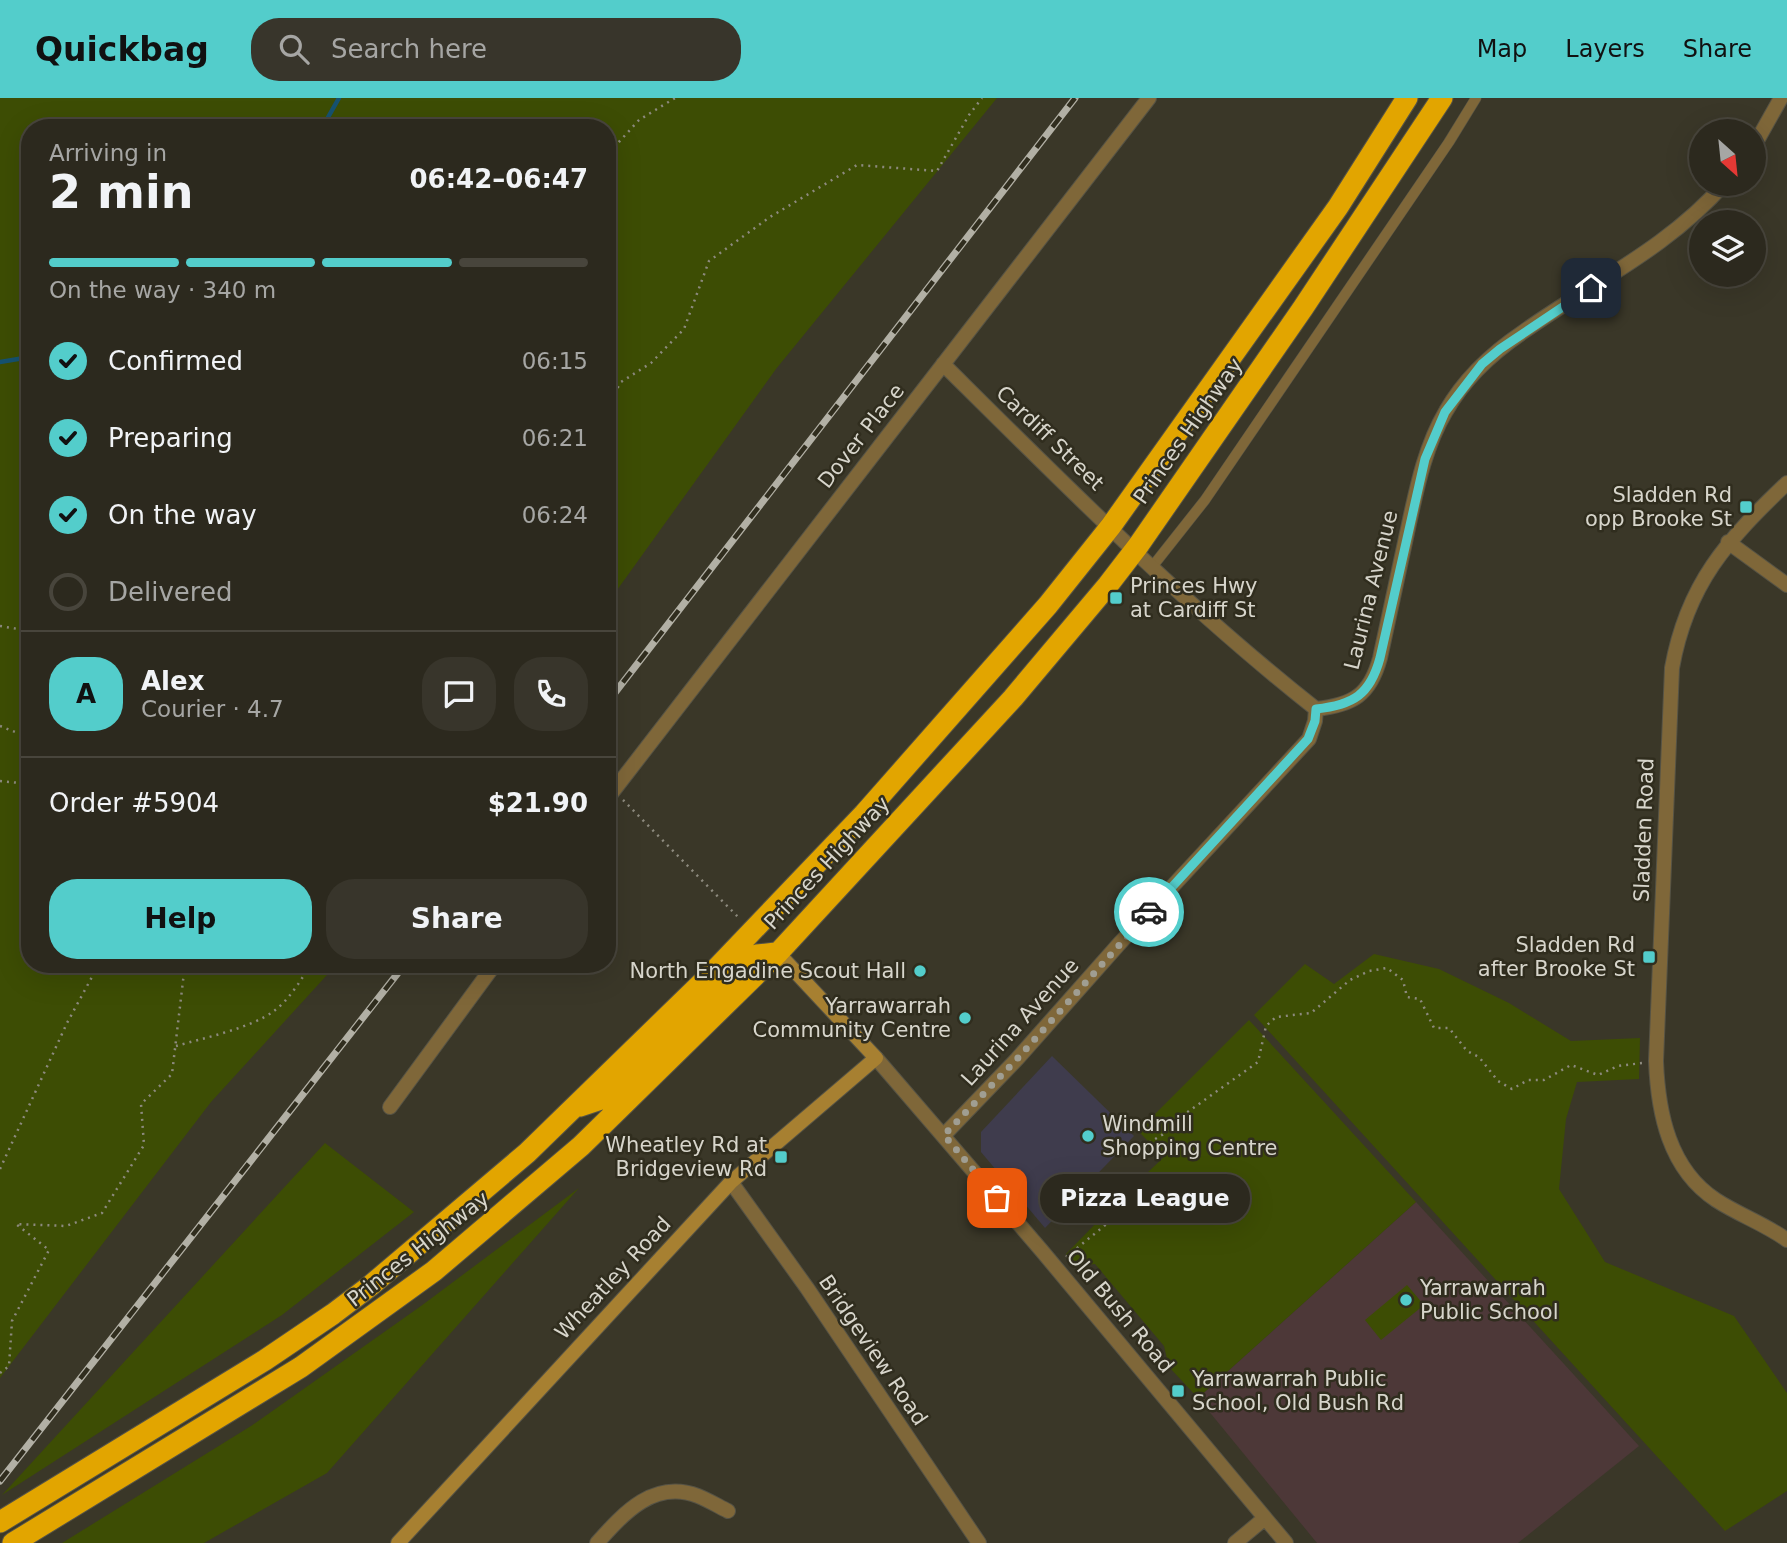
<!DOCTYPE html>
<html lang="en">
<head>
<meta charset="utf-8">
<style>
	:root { --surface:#2c291e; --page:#38352b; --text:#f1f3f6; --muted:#a6a6a4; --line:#48453c; --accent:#53cdcb }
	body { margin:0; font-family:"DejaVu Sans",sans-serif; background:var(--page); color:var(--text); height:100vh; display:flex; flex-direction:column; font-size:26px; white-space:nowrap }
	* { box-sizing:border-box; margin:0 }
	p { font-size:23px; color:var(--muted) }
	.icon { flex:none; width:38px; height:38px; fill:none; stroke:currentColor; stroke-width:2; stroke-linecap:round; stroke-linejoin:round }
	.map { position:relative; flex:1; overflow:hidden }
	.panel { position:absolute; left:21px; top:21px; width:595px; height:854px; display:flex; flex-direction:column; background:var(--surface); border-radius:28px; box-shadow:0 7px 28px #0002,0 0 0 2px var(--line) }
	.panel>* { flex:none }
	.needle { width:46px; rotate:153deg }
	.tools { position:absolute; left:1689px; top:21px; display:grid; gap:14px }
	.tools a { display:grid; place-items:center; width:77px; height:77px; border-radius:50%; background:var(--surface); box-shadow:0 7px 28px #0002,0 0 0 2px var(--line); font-size:35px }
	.pin { position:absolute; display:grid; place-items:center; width:60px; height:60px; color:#fff; margin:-30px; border-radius:14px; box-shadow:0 4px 10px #0006 }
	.courier { position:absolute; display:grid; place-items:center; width:70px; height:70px; margin:-35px; border:5px solid #53cdcb; border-radius:50%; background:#fff; color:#222; box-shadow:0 2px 9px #0007 }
	.bubble { position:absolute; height:49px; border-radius:24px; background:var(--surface); box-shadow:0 7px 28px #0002,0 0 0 2px var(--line); font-size:23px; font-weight:700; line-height:49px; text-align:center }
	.headline em { font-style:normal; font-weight:700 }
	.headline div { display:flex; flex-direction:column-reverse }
	.headline { display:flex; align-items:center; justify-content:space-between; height:119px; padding:0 28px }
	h1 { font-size:46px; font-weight:700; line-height:52px }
	.bar { display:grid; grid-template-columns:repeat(4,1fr); gap:10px 7px; align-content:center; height:84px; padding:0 28px }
	.bar i { height:9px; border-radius:5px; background:var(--line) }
	.bar .on { background:var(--accent) }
	.bar p { grid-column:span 4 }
	.line { display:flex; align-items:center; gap:18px; padding:0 28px; border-top:2px solid var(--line) }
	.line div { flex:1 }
	.round { display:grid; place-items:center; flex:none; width:74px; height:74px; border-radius:28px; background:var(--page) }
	ol { padding:0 28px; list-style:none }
	li { display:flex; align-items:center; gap:21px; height:77px }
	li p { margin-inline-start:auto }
	li .icon { padding:7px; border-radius:50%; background:var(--accent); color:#111; stroke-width:4 }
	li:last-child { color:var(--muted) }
	li i { width:38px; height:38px; border:4px solid var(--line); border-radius:50% }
	.primary-button { display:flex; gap:14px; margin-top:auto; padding:14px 28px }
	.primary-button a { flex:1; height:80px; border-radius:28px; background:var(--accent); color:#111; font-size:28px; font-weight:700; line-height:80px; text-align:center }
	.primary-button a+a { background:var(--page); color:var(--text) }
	header { display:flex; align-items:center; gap:42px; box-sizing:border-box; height:98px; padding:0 35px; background:var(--accent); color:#111 }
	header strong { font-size:33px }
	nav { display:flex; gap:38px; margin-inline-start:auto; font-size:24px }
	.search { width:490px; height:63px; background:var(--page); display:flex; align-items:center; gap:18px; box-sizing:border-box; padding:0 24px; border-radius:28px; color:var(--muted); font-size:26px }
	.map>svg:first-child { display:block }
	.commercial { fill:#3f3c4d }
	.education { fill:#4d3838 }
	.green { fill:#3d4d04 }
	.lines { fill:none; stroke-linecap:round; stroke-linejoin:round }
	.stream { stroke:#165270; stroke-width:4.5 }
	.lane-casing { stroke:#565345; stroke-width:11 }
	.street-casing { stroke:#565345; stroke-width:16 }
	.secondary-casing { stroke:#565345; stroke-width:16 }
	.highway-casing { stroke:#565345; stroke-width:23 }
	.path { stroke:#8d8a7e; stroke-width:2.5; stroke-dasharray:2 5; stroke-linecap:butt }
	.lane { stroke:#7f6739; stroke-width:10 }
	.street { stroke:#7f6739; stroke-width:14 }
	.secondary { stroke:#a78031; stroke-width:14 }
	.highway { stroke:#e2a500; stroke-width:21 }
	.rail-casing { stroke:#b2b0a5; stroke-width:7 }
	.rail { stroke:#302d1e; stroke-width:4.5; stroke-dasharray:13; stroke-linecap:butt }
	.done { stroke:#a09e92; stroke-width:7; stroke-dasharray:0 12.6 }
	.route { stroke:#53cdcb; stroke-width:9 }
	.poi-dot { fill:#53cdcb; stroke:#302d1e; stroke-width:2.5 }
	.labels { text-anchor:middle; stroke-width:5; stroke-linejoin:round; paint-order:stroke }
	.street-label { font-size:21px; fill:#d7d5cb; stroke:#302d1e }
	.poi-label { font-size:21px; fill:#d7d5cb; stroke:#302d1e; text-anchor:end }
</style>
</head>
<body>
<header>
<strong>Quickbag</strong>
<div class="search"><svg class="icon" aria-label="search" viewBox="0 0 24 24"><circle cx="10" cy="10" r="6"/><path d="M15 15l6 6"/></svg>Search here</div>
<nav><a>Map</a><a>Layers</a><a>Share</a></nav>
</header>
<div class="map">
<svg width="1787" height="1445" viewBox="0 0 1787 1445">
	<rect width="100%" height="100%" fill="#3a3728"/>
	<path class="commercial" d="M 1052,958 L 1134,1038 L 1045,1130 L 981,1054 L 981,1034 Z"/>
	<path class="education" d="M 1416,1104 L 1639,1348 L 1518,1445 L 1317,1445 L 1198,1300 Z"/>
	<path class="green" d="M 0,0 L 997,0 L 776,271 L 607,506 L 607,30 L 30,30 L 30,866 L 337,866 L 211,1004 L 0,1280 Z
		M 1374,856 L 1439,871 L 1509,905 L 1571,943 L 1640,940 L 1639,981 L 1577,984 L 1566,1021 L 1559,1091 L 1605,1164 L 1734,1218 L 1787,1295 L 1787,1393 L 1725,1433 L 1254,917 L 1305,866 L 1334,886 Z
		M 1249,922 L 1416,1104 L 1198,1300 L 1169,1269 L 1164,1248 L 1095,1166 L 1078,1168 L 1066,1156 L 1142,1078 L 1146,1076 L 1164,1059 L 1138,1033 Z
		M 325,1045 L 414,1114 L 282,1217 L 2,1397 Z
		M 579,1090 L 327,1375 L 204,1445 L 62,1445 L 251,1328 L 421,1208 Z
		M 1407,1187 L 1424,1207 L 1381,1242 L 1365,1222 Z"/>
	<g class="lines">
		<path class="stream" d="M 322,30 L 339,0
			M 0,264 L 30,259"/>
		<g class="lane-casing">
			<path id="lane" d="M 1152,469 L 1205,402 L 1449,44 L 1476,0"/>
		</g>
		<g class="street-casing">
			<path id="street" d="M 1754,48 L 1781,0
				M 943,266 C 1063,385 1183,506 1316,611
				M 1787,385 C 1727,442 1687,486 1672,570 L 1656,963 C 1658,1015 1669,1071 1716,1102 C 1739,1117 1765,1126 1787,1142
				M 1728,444 L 1787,487
				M 607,701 L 1149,0
				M 876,960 L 1042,1153 L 1286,1445
				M 390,1009 L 495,866
				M 944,1037 L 1017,961 L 1119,846 L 1309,641 L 1315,623 L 1316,611 C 1353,607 1370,597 1380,560 C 1389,519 1398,477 1407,435 C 1416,394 1424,350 1446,313 C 1464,281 1492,255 1523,234 C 1592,185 1668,150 1724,86
				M 731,1084 L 807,1190 L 979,1445
				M 597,1445 C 624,1415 654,1381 698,1398 C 708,1402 718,1408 728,1413
				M 1235,1445 L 1265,1420"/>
		</g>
		<g class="secondary-casing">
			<path id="secondary" d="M 398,1445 L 731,1084 L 876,960 L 778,855"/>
		</g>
		<g class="highway-casing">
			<path id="highway" d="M 580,1008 L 607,999 L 619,990 L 747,863 L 757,857 L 776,855
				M 0,1424 L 265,1262 L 333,1216 L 370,1188 L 527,1055 L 714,873 L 864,716 L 1048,507 L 1111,428 L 1338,109 L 1407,0
				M 13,1445 L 301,1269 L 434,1173 L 581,1048 L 778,855 L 1013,600 L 1108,487 L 1138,448 L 1303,210 L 1442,0"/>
		</g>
		<path class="path" d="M 607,77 L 618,45 L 639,22 L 675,0
			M 607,308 L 621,284 L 651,265 L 684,231 L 709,163 L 770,119 L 857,67 L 937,73 L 969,17 L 982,0
			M 0,528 L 30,533
			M 0,628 L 30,640
			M 0,683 L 30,686
			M 623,702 L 739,820
			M 176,948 C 204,940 251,930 274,913 C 289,902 301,882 311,866
			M 1143,1048 L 1162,1037 L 1182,1018 L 1258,964 L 1266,928 L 1276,919 L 1311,915 L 1350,882 L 1369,873 L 1387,870 L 1403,882 L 1407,899 L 1420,901 L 1434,930 L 1449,930 L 1467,953 L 1479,959 L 1498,983 L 1512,991 L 1528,982 L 1544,982 L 1571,967 L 1598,977 L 1618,968 L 1642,965
			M 0,1071 L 67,925 L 99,866
			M 1066,1159 L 1114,1120 L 1129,1115
			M 0,1275 L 9,1268 L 12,1223 L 49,1152 L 16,1126 L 66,1128 L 102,1115 L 144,1047 L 141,1006 L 172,976 L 185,866"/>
		<use href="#lane" class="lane"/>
		<use href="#street" class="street"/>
		<use href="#secondary" class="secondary"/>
		<use href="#highway" class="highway"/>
		<g class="rail-casing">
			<path id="rail" d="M 607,605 L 1075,0
				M 0,1383 L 405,866"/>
		</g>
		<use href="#rail" class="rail"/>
	</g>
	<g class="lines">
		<path class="done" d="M 997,1100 L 944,1037 L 1017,961 L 1149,814"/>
		<path class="route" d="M 1149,814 L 1308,641 L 1315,623 L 1316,611 C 1353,607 1370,597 1380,560 L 1425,361 L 1445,314 L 1482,266 L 1500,251 L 1591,190"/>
	</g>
	<g class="poi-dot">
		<rect x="1739" y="402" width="14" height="14" rx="3.5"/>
		<rect x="1109" y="493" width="14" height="14" rx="3.5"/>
		<rect x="1642" y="852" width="14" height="14" rx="3.5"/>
		<circle cx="920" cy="873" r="7"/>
		<circle cx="965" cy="920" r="7"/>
		<circle cx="1088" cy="1038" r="7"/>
		<rect x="774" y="1052" width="14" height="14" rx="3.5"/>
		<circle cx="1406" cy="1202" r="7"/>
		<rect x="1171" y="1286" width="14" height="14" rx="3.5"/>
	</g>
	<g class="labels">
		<g class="street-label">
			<text transform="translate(1188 333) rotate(-55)" y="7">Princes Highway</text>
			<text transform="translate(861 338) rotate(-52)" y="7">Dover Place</text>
			<text transform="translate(1050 340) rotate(44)" y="7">Cardiff Street</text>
			<text transform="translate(1371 492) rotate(-76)" y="7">Laurina Avenue</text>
			<text transform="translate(1644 732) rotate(-88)" y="7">Sladden Road</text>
			<text transform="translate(827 765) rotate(-47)" y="7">Princes Highway</text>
			<text transform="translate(1020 924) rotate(-48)" y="7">Laurina Avenue</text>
			<text transform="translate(418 1151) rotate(-38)" y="7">Princes Highway</text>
			<text transform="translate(613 1180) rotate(-47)" y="7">Wheatley Road</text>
			<text transform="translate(1120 1213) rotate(50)" y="7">Old Bush Road</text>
			<text transform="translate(873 1252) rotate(56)" y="7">Bridgeview Road</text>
		</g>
		<g class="poi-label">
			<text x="1732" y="404">Sladden Rd<tspan x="1732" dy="24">opp Brooke St</tspan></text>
			<text x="1130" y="495" text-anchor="start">Princes Hwy<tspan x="1130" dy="24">at Cardiff St</tspan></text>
			<text x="1635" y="854">Sladden Rd<tspan x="1635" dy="24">after Brooke St</tspan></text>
			<text x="906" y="880">North Engadine Scout Hall</text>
			<text x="951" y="915">Yarrawarrah<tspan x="951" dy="24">Community Centre</tspan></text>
			<text x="1102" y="1033" text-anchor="start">Windmill<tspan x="1102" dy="24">Shopping Centre</tspan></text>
			<text x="767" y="1054">Wheatley Rd at<tspan x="767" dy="24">Bridgeview Rd</tspan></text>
			<text x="1420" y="1197" text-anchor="start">Yarrawarrah<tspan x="1420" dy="24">Public School</tspan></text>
			<text x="1192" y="1288" text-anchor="start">Yarrawarrah Public<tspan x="1192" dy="24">School, Old Bush Rd</tspan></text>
		</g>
	</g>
</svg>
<div class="tools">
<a><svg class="needle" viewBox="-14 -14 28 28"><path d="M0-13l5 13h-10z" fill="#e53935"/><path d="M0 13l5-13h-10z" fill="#a6a6a4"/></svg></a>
<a><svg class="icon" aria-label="layers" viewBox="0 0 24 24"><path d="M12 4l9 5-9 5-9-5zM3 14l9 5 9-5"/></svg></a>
</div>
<div class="pin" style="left:997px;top:1100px;background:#ea580c"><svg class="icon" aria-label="bag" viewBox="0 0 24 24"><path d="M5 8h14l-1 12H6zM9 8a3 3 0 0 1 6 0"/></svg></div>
<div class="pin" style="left:1591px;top:190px;background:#1f2937"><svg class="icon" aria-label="home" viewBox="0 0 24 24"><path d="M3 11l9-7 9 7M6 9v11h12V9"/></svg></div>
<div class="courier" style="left:1149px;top:814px"><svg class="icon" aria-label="car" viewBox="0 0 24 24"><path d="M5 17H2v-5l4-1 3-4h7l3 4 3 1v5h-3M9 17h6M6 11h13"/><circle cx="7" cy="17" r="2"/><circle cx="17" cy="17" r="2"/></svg></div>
<div class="bubble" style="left:1040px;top:1076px;width:210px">Pizza League</div>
<section class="panel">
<div class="headline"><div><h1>2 min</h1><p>Arriving in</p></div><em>06:42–06:47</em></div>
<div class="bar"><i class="on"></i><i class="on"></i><i class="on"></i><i></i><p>On the way · 340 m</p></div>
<ol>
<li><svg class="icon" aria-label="check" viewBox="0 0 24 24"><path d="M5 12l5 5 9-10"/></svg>Confirmed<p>06:15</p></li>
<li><svg class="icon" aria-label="check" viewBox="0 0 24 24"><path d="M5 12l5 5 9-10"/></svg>Preparing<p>06:21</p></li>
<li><svg class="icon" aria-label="check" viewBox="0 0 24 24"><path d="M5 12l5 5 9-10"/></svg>On the way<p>06:24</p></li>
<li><i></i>Delivered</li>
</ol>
<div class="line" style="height:126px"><b class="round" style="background:var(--accent);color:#111">A</b><div><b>Alex</b><p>Courier · 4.7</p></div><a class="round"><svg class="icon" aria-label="chat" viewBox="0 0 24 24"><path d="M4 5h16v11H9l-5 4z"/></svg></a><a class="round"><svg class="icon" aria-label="phone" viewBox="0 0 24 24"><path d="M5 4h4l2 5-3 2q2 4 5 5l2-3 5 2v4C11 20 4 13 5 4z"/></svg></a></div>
<div class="line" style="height:91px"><div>Order #5904</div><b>$21.90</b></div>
<div class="primary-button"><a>Help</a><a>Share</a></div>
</section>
</div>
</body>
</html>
